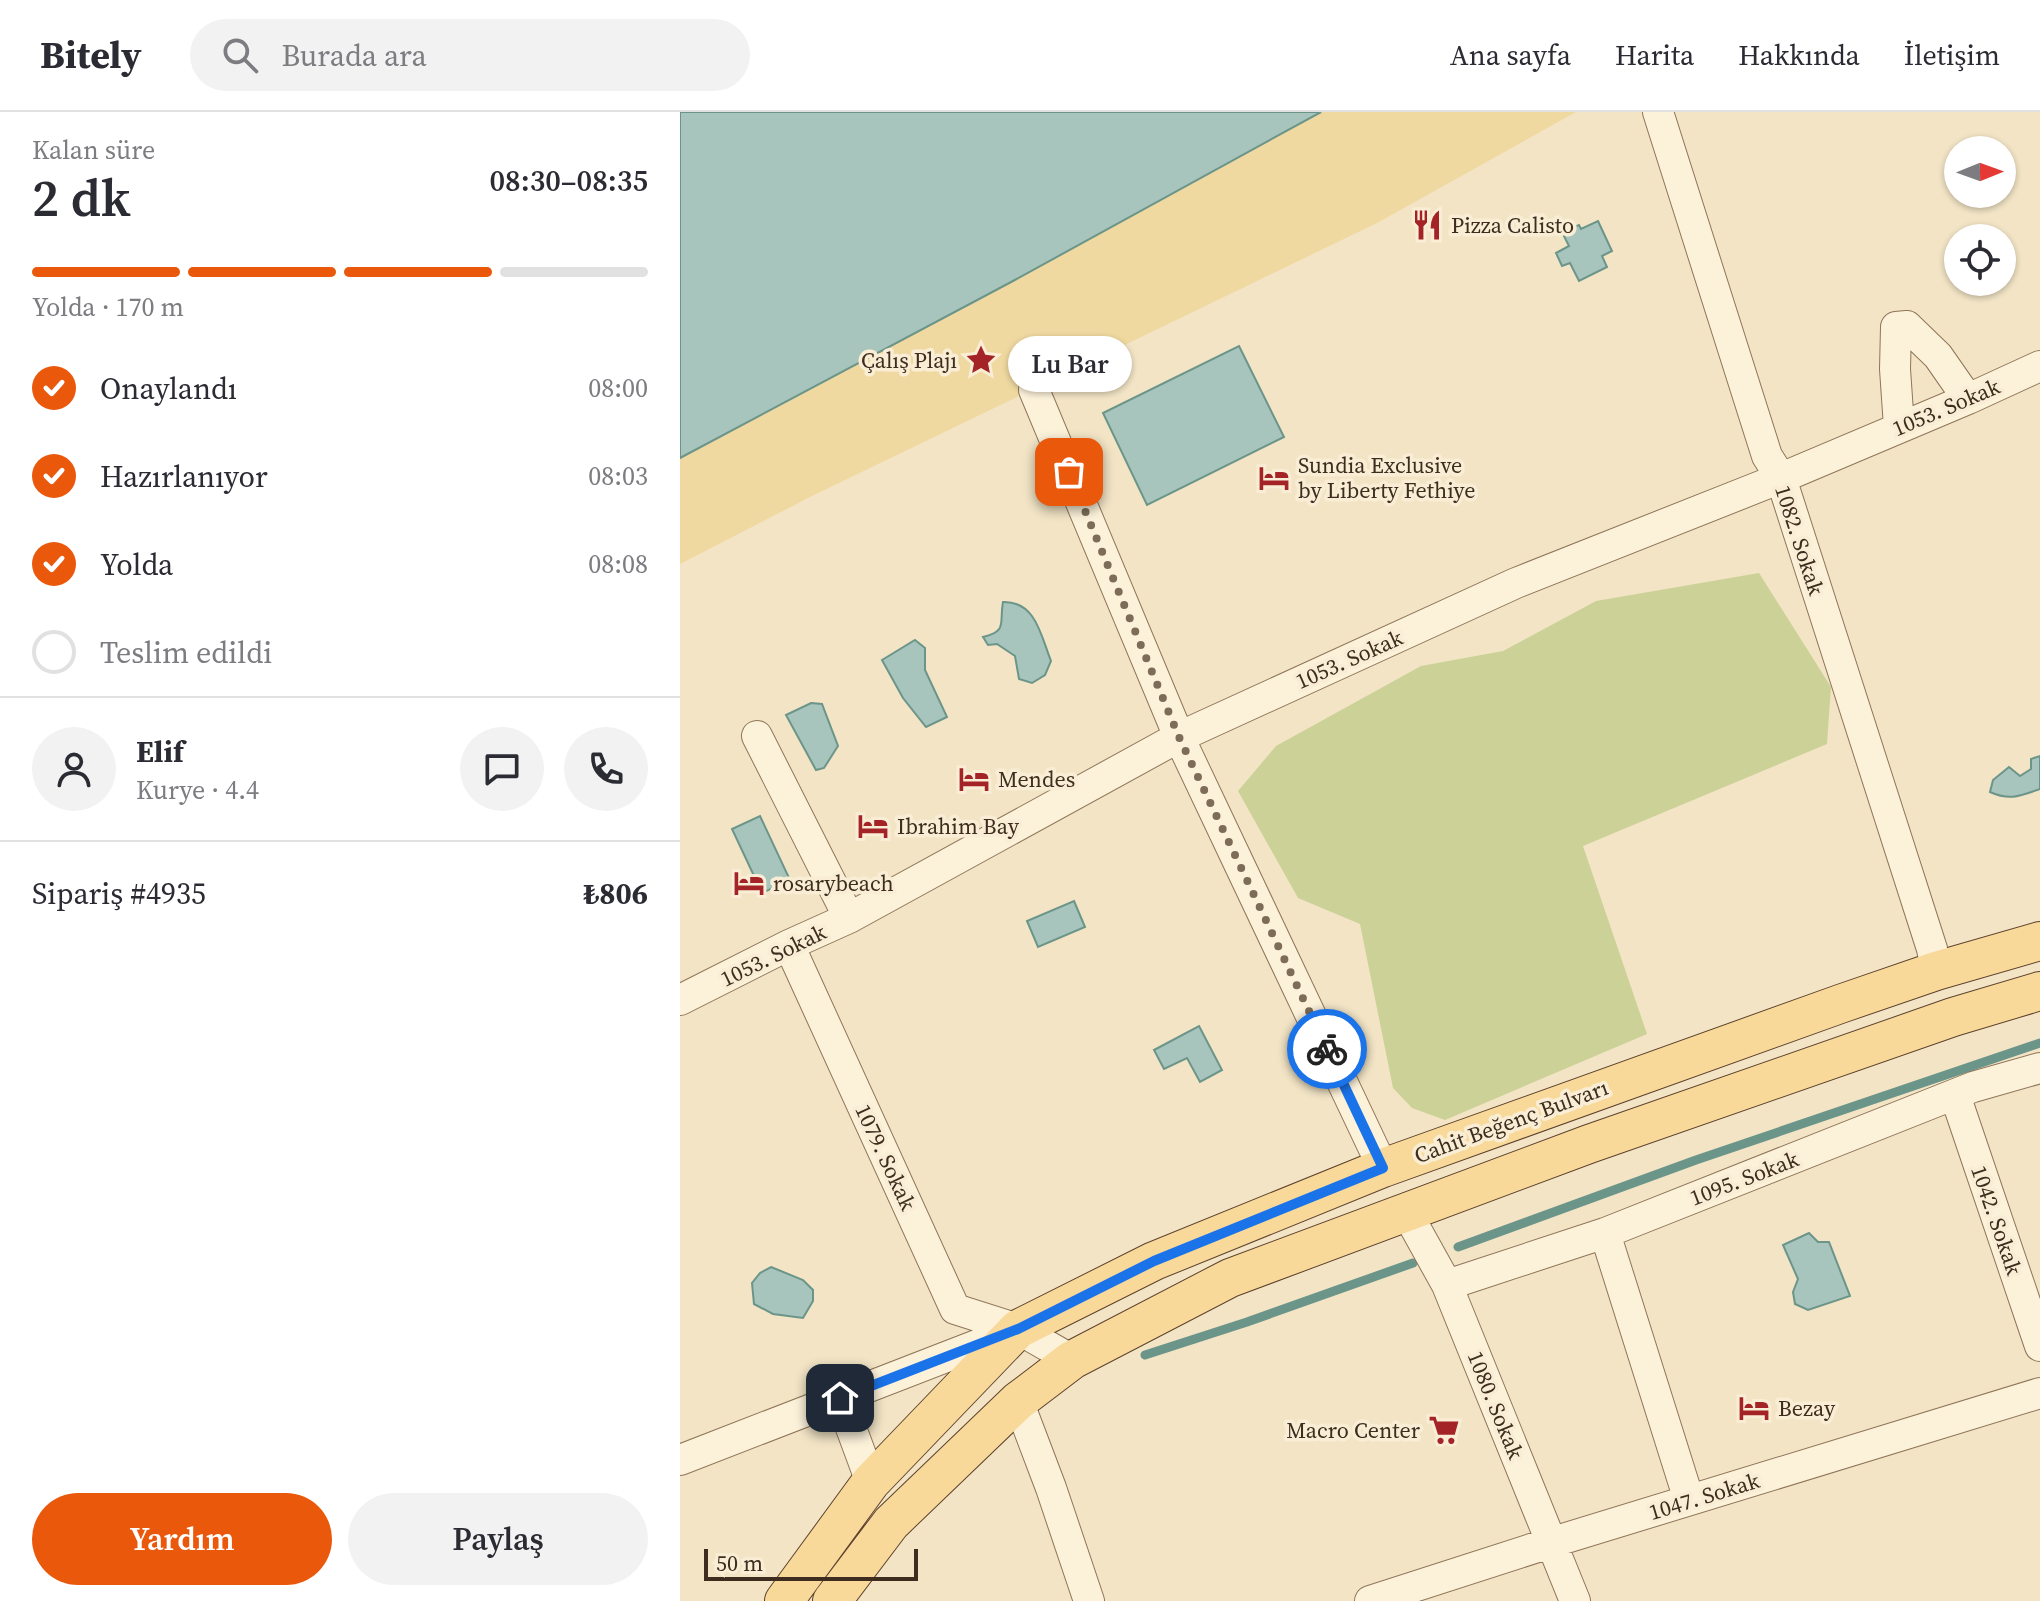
<!DOCTYPE html>
<html lang="tr">
<head>
<meta charset="utf-8">
<style>
	:root { --surface:#fff; --page:#f2f2f3; --text:#2b2b33; --muted:#7c7c81; --line:#e1e1e2; --accent:#ea580c }
	body { margin:0; font-family:"Source Serif 4",serif; background:var(--page); color:var(--text); height:100vh; display:flex; flex-direction:column; font-size:30px; white-space:nowrap }
	* { box-sizing:border-box; margin:0 }
	p { font-size:26px; color:var(--muted) }
	.icon { flex:none; width:44px; height:44px; fill:none; stroke:currentColor; stroke-width:2; stroke-linecap:round; stroke-linejoin:round }
	.map { position:relative; flex:1; overflow:hidden }
	.details { display:flex; flex-direction:column; background:var(--surface); width:680px }
	.details>* { flex:none }
	.needle { width:52px; rotate:89deg }
	.controls { position:absolute; left:1264px; top:24px; display:grid; gap:16px }
	.controls a { display:grid; place-items:center; width:72px; height:72px; border-radius:50%; background:var(--surface); box-shadow:0 2px 6px #0004; font-size:40px }
	.scale { position:absolute; left:24px; bottom:20px; width:214px; box-sizing:border-box; padding-left:8px; border:4px solid #3e2d1e; border-top:0; font-size:22px; line-height:28px; white-space:nowrap; color:#3e2d1e; -webkit-text-stroke:6px #f9eed5; paint-order:stroke }
	.pin { position:absolute; display:grid; place-items:center; width:68px; height:68px; color:#fff; margin:-34px; border-radius:16px; box-shadow:0 4px 12px #0006 }
	.courier { position:absolute; display:grid; place-items:center; width:80px; height:80px; margin:-40px; border:6px solid #1a73e8; border-radius:50%; background:#fff; color:#222; box-shadow:0 2px 10px #0007 }
	.bubble { position:absolute; height:56px; border-radius:28px; background:var(--surface); box-shadow:0 2px 6px #0004; font-size:26px; font-weight:600; line-height:56px; text-align:center }
	.summary em { font-style:normal; font-weight:600 }
	.summary div { display:flex; flex-direction:column-reverse }
	.summary { display:flex; align-items:center; justify-content:space-between; height:136px; padding:0 32px }
	h1 { font-size:52px; font-weight:600; line-height:60px }
	.bar { display:grid; grid-template-columns:repeat(4,1fr); gap:12px 8px; align-content:center; height:96px; padding:0 32px }
	.bar i { height:10px; border-radius:6px; background:var(--line) }
	.bar .selected { background:var(--accent) }
	.bar p { grid-column:span 4 }
	.line { display:flex; align-items:center; gap:20px; padding:0 32px; border-top:2px solid var(--line) }
	.line div { flex:1 }
	.round { display:grid; place-items:center; flex:none; width:84px; height:84px; border-radius:42px; background:var(--page) }
	ol { padding:0 32px; list-style:none }
	li { display:flex; align-items:center; gap:24px; height:88px }
	li p { margin-inline-start:auto }
	li .icon { padding:8px; border-radius:50%; background:var(--accent); color:#fff; stroke-width:4 }
	li:last-child { color:var(--muted) }
	li i { width:44px; height:44px; border:4px solid var(--line); border-radius:50% }
	.button { display:flex; gap:16px; margin-top:auto; padding:16px 32px }
	.button a { flex:1; height:92px; border-radius:48px; background:var(--accent); color:#fff; font-size:32px; font-weight:600; line-height:92px; text-align:center }
	.button a+a { background:var(--page); color:var(--text) }
	header { display:flex; align-items:center; gap:48px; box-sizing:border-box; height:112px; padding:0 40px; background:var(--surface); border-bottom:2px solid var(--line) }
	header strong { font-size:38px }
	nav { display:flex; gap:44px; margin-inline-start:auto; font-size:28px }
	.search { width:560px; height:72px; background:var(--page); display:flex; align-items:center; gap:20px; box-sizing:border-box; padding:0 28px; border-radius:44px; color:var(--muted); font-size:30px }
	main { display:flex; flex:1; min-height:0 }
	.map>svg:first-child { display:block }
	.green { fill:#ccd297 }
	.sand { fill:#f0d9a0 }
	.water { fill:#a7c5bc; stroke:#6c958a; stroke-width:2 }
	.lines { fill:none; stroke-linecap:round; stroke-linejoin:round }
	.stream { stroke:#6c958a; stroke-width:9 }
	.minor-casing { stroke:#8f7559; stroke-width:32 }
	.major-casing { stroke:#5d422d; stroke-width:40 }
	.minor { stroke:#fcf1d9; stroke-width:30 }
	.major { stroke:#f8d99a; stroke-width:38 }
	.done { stroke:#7d6d58; stroke-width:8; stroke-dasharray:0 14.4 }
	.route { stroke:#1a73e8; stroke-width:10 }
	.labels { text-anchor:middle; stroke-width:7; stroke-linejoin:round; paint-order:stroke }
	.poi-label { font-size:22px; fill:#3e2d1e; stroke:#f9eed5; text-anchor:start }
	.street-label { font-size:22px; fill:#3e2d1e; stroke:#f9eed5 }
</style>
</head>
<body>
<header>
<strong>Bitely</strong>
<div class="search"><svg class="icon" aria-label="search" viewBox="0 0 24 24"><circle cx="10" cy="10" r="6"/><path d="M15 15l6 6"/></svg>Burada ara</div>
<nav><a>Ana sayfa</a><a>Harita</a><a>Hakkında</a><a>İletişim</a></nav>
</header>
<main>
<section class="details">
<div class="summary"><div><h1>2 dk</h1><p>Kalan süre</p></div><em>08:30–08:35</em></div>
<div class="bar"><i class="selected"></i><i class="selected"></i><i class="selected"></i><i></i><p>Yolda · 170 m</p></div>
<ol>
<li><svg class="icon" aria-label="check" viewBox="0 0 24 24"><path d="M5 12l5 5 9-10"/></svg>Onaylandı<p>08:00</p></li>
<li><svg class="icon" aria-label="check" viewBox="0 0 24 24"><path d="M5 12l5 5 9-10"/></svg>Hazırlanıyor<p>08:03</p></li>
<li><svg class="icon" aria-label="check" viewBox="0 0 24 24"><path d="M5 12l5 5 9-10"/></svg>Yolda<p>08:08</p></li>
<li><i></i>Teslim edildi</li>
</ol>
<div class="line" style="height:144px"><a class="round"><svg class="icon" aria-label="person" viewBox="0 0 24 24"><circle cx="12" cy="8" r="4"/><path d="M4 21q1-7 8-7t8 7"/></svg></a><div><b>Elif</b><p>Kurye · 4.4</p></div><a class="round"><svg class="icon" aria-label="chat" viewBox="0 0 24 24"><path d="M4 5h16v11H9l-5 4z"/></svg></a><a class="round"><svg class="icon" aria-label="phone" viewBox="0 0 24 24"><path d="M5 4h4l2 5-3 2q2 4 5 5l2-3 5 2v4C11 20 4 13 5 4z"/></svg></a></div>
<div class="line" style="height:104px"><div>Sipariş #4935</div><b>₺806</b></div>
<div class="button"><a>Yardım</a><a>Paylaş</a></div>
</section>
<div class="map">
<svg width="1360" height="1489" viewBox="0 0 1360 1489">
	<rect width="100%" height="100%" fill="#f2e4c5"/>
	<path class="green" d="M 1079,461 L 1151,575 L 1147,632 L 903,734 L 967,922 L 765,1008 L 732,996 L 713,976 L 680,812 L 618,786 L 558,679 L 596,634 L 741,554 L 823,539 L 916,489 Z"/>
	<path class="sand" d="M 640,0 L 896,0 L 697,111 L 132,384 L 0,452 L 0,346 L 333,169 Z"/>
	<path class="water" d="M 0,0 L 641,0 L 333,169 L 0,346 Z
		M 918,109 L 932,139 L 922,144 L 927,155 L 899,169 L 890,151 L 882,154 L 876,141 L 889,134 L 882,120 L 899,113 L 901,117 Z
		M 559,234 L 604,325 L 467,393 L 423,301 Z
		M 323,490 C 356,489 361,524 371,549 L 365,563 L 352,571 L 339,567 L 335,544 L 317,532 L 308,533 L 303,525 C 328,519 319,511 323,490 Z
		M 235,528 L 245,536 L 245,558 L 267,605 L 246,615 L 223,586 L 202,548 Z
		M 131,591 L 142,592 L 158,634 L 144,656 L 136,658 L 106,603 Z
		M 1360,644 L 1360,677 C 1340,684 1330,689 1310,680 L 1313,668 L 1329,655 L 1340,664 L 1351,657 L 1351,647 Z
		M 80,704 L 110,768 L 82,781 L 52,717 Z
		M 394,789 L 405,815 L 358,835 L 347,809 Z
		M 519,914 L 542,958 L 520,970 L 507,946 L 484,957 L 474,938 Z
		M 1129,1121 L 1138,1130 L 1149,1130 L 1170,1184 L 1128,1198 L 1115,1192 L 1113,1180 L 1118,1167 L 1103,1133 Z
		M 91,1155 L 123,1168 L 133,1178 L 133,1189 L 123,1206 L 93,1202 L 74,1192 L 72,1171 L 80,1161 Z"/>
	<g class="lines">
		<path class="stream" d="M 778,1135 L 1016,1048 L 1360,931
			M 465,1243 L 567,1210 L 733,1151"/>
		<g class="minor-casing">
			<path id="minor" d="M 978,0 L 1087,344 L 1101,366 L 1252,837 L 1256,859
				M 354,278 L 499,625 L 703,1056
				M 1219,315 L 1215,257 L 1216,215 L 1227,214 L 1258,244 L 1288,287
				M 77,624 L 169,806
				M 109,833 L 275,1197 L 338,1217 L 392,1248
				M 0,888 L 109,833 L 169,806 L 499,625 L 836,471 L 1101,366 L 1288,287 L 1360,254
				M 1275,983 L 1360,1234
				M 727,1101 L 767,1173 L 895,1489
				M 925,1121 L 1009,1388
				M 767,1173 L 925,1121 L 1293,975 L 1360,956
				M 160,1286 L 191,1370
				M 338,1289 L 371,1376 L 409,1489
				M 0,1348 L 333,1219
				M 690,1489 L 873,1430 L 1360,1281"/>
		</g>
		<g class="major-casing">
			<path id="major" d="M 104,1489 L 191,1370 L 338,1217 L 474,1149 L 703,1056 L 1160,892 L 1256,859 L 1360,829
				M 152,1489 L 211,1411 L 338,1289 L 392,1248 L 550,1166 L 909,1032 L 1273,905 L 1360,879"/>
		</g>
		<use href="#minor" class="minor"/>
		<use href="#major" class="major"/>
	</g>
	<g class="lines">
		<path class="done" d="M 389,360 L 499,625 L 647,937"/>
		<path class="route" d="M 160,1286 L 338,1217 L 474,1149 L 703,1056 L 647,937"/>
	</g>
	<defs>
		<g id="restaurant-bare" transform="scale(2.4)"><path d="M-5-6h1v4h1v-4h1v4h1v-4h1v5L-1.5 .5V6h-2V.5L-5-1ZM5-6V6H3V1.5H1.5Q1.5-4 5-6Z" fill="#a42327" stroke="#f9eed5" stroke-width="2.5" paint-order="stroke"/></g>
		<g id="sight-bare" transform="scale(2.4)"><path d="M0-6L1.8-2.2L6-1.7L2.9 1.2L3.7 5.4L0 3.3L-3.7 5.4L-2.9 1.2L-6-1.7L-1.8-2.2Z" fill="#a42327" stroke="#f9eed5" stroke-width="2.5" paint-order="stroke"/></g>
		<g id="hotel-bare" transform="scale(2.4)"><path d="M-6-4.5h1.5V1H6V5H4.5V3h-9V5H-6ZM-4 0a1.8 1.8 0 1 1 3.6 0ZM.5 0V-2.5h3Q6-2.5 6 0Z" fill="#a42327" stroke="#f9eed5" stroke-width="2.5" paint-order="stroke"/></g>
		<g id="supermarket-bare" transform="scale(2.4)"><path d="M-6-5.5h2.5l.6 2H6L4.5 2H-2.5L-4.4-4H-6ZM-1.5 3.2a1.3 1.3 0 1 0 .1 0ZM3 3.2a1.3 1.3 0 1 0 .1 0Z" fill="#a42327" stroke="#f9eed5" stroke-width="2.5" paint-order="stroke"/></g>
	</defs>
	<g fill-rule="evenodd">
		<use href="#restaurant-bare" x="747" y="113"/>
		<use href="#sight-bare" x="301" y="248"/>
		<use href="#hotel-bare" x="594" y="366"/>
		<use href="#hotel-bare" x="294" y="667"/>
		<use href="#hotel-bare" x="193" y="714"/>
		<use href="#hotel-bare" x="69" y="771"/>
		<use href="#hotel-bare" x="1074" y="1296"/>
		<use href="#supermarket-bare" x="764" y="1318"/>
	</g>
	<g class="labels">
		<g class="poi-label">
			<text x="771" y="121">Pizza Calisto</text>
			<text x="277" y="256" text-anchor="end">Çalış Plajı</text>
			<text x="618" y="361">Sundia Exclusive<tspan x="618" dy="25">by Liberty Fethiye</tspan></text>
			<text x="318" y="675">Mendes</text>
			<text x="217" y="722">Ibrahim Bay</text>
			<text x="93" y="779">rosarybeach</text>
			<text x="1098" y="1304">Bezay</text>
			<text x="740" y="1326" text-anchor="end">Macro Center</text>
		</g>
		<g class="street-label">
			<text transform="translate(1266 295) rotate(-23)" y="8">1053. Sokak</text>
			<text transform="translate(1120 428) rotate(72)" y="8">1082. Sokak</text>
			<text transform="translate(669 547) rotate(-24)" y="8">1053. Sokak</text>
			<text transform="translate(93 843) rotate(-26)" y="8">1053. Sokak</text>
			<text transform="translate(831 1009) rotate(-20)" y="8">Cahit Beğenç Bulvarı</text>
			<text transform="translate(206 1045) rotate(65)" y="8">1079. Sokak</text>
			<text transform="translate(1064 1066) rotate(-21)" y="8">1095. Sokak</text>
			<text transform="translate(1317 1108) rotate(71)" y="8">1042. Sokak</text>
			<text transform="translate(816 1293) rotate(68)" y="8">1080. Sokak</text>
			<text transform="translate(1024 1384) rotate(-17)" y="8">1047. Sokak</text>
		</g>
	</g>
</svg>
<div class="controls">
<a><svg class="needle" viewBox="-14 -14 28 28"><path d="M0-13l5 13h-10z" fill="#e53935"/><path d="M0 13l5-13h-10z" fill="#7c7c81"/></svg></a>
<a><svg class="icon" aria-label="locate" viewBox="0 0 24 24"><circle cx="12" cy="12" r="6"/><path d="M12 2v4M12 18v4M2 12h4M18 12h4"/></svg></a>
</div>
<div class="scale">50 m</div>
<div class="pin" style="left:389px;top:360px;background:#ea580c"><svg class="icon" aria-label="bag" viewBox="0 0 24 24"><path d="M5 8h14l-1 12H6zM9 8a3 3 0 0 1 6 0"/></svg></div>
<div class="pin" style="left:160px;top:1286px;background:#1f2937"><svg class="icon" aria-label="home" viewBox="0 0 24 24"><path d="M3 11l9-7 9 7M6 9v11h12V9"/></svg></div>
<div class="courier" style="left:647px;top:937px"><svg class="icon" aria-label="bike" viewBox="0 0 24 24"><circle cx="6" cy="16" r="4"/><circle cx="18" cy="16" r="4"/><path d="M6 16l4-8h5l3 8M10 8l3 8H6M13 5h3"/></svg></div>
<div class="bubble" style="left:328px;top:224px;width:124px">Lu Bar</div>
</div>
</main>
</body>
</html>
